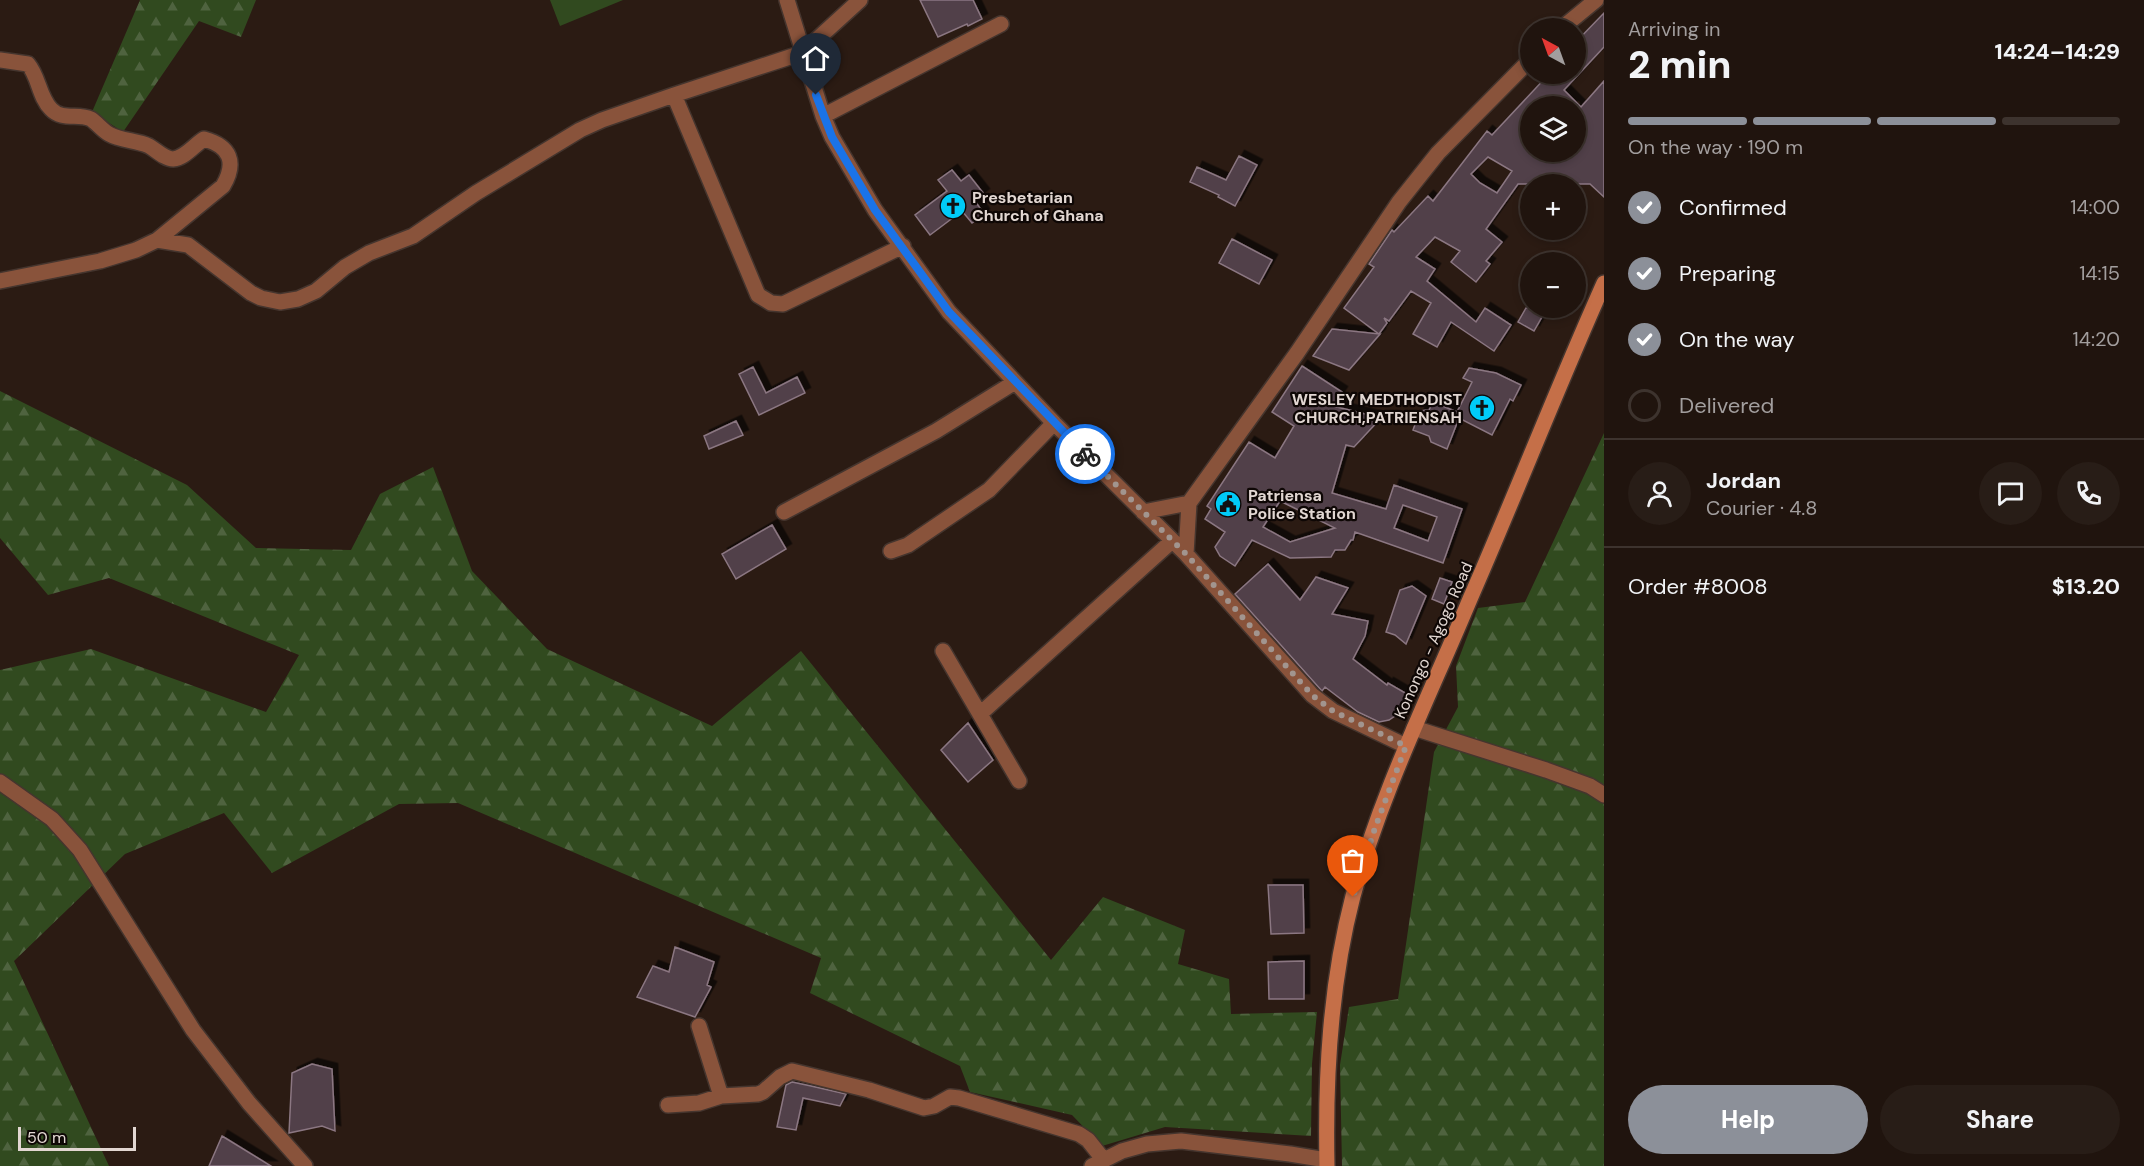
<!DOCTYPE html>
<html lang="en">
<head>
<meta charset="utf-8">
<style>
	:root { --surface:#20140e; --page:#281d17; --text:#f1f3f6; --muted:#a29e9e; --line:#3d332e; --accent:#8c9099 }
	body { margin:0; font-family:"DM Sans",sans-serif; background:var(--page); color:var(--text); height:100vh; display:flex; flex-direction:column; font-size:22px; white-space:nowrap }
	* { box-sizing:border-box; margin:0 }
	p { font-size:20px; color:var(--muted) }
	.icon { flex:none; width:33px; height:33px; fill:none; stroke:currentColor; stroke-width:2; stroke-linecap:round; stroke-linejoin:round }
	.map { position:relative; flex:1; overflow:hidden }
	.drawer { display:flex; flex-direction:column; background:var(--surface); width:540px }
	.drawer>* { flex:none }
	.needle { width:39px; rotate:319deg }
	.controls { position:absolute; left:1520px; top:18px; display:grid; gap:12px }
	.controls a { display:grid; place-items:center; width:66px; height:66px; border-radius:50%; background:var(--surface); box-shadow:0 3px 9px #0003,0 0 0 2px var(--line); font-size:30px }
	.scale { position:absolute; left:18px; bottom:15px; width:118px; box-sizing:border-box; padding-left:6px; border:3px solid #e2d7d2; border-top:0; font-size:16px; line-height:21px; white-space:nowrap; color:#e2d7d2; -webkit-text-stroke:4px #0e0705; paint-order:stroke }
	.pin { position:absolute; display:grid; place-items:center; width:51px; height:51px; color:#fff; margin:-62px -26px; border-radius:50% 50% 50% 0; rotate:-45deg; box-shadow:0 0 6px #0007 }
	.pin .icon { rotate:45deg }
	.courier { position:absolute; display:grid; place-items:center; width:60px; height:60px; margin:-30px; border:4px solid #1a73e8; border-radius:50%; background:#fff; color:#222; box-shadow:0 2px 8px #0007 }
	.overview em { font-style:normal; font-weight:800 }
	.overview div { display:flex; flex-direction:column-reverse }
	.overview { display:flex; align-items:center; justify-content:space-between; height:102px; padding:0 24px }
	h1 { font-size:39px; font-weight:800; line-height:45px }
	.bar { display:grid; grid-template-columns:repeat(4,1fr); gap:9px 6px; align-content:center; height:72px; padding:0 24px }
	.bar i { height:8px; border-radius:4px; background:var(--line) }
	.bar .on { background:var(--accent) }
	.bar p { grid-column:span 4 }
	.line { display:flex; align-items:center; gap:15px; padding:0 24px; border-top:2px solid var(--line) }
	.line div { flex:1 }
	.round { display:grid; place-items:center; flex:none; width:63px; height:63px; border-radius:32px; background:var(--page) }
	ol { padding:0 24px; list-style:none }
	li { display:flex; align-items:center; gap:18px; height:66px }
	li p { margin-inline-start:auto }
	li .icon { padding:6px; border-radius:50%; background:var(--accent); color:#fff; stroke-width:4 }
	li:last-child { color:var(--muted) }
	li i { width:33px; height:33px; border:3px solid var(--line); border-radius:50% }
	.primary-button { display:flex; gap:12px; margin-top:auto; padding:12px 24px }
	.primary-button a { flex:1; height:69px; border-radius:36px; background:var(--accent); color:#fff; font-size:24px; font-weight:800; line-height:69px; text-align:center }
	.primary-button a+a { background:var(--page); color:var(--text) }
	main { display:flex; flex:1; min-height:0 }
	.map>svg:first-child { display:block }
	.forest { fill:url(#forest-firs) }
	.garden { fill:#314a1f }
	.building { fill:#513f49; stroke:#8b7782; stroke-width:1.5; fill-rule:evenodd; filter:url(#shadow) }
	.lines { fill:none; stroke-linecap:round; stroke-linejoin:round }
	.street-casing { stroke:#45352e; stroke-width:18 }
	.secondary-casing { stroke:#45352e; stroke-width:18 }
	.street { stroke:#89533b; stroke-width:15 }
	.secondary { stroke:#c56f48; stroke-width:15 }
	.done { stroke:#a2958f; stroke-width:6; stroke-dasharray:0 10.8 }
	.route { stroke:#1a73e8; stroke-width:8 }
	.labels { text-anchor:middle; stroke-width:4.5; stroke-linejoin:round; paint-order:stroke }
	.poi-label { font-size:16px; font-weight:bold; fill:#e2d7d2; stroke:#0e0705; text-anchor:start }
	.street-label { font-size:16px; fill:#e2d7d2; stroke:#0e0705 }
</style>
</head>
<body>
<main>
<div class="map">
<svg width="1604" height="1166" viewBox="0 0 1604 1166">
	<defs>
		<pattern id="forest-firs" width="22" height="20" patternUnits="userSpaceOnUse" patternTransform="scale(1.5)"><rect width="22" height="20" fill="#314a1f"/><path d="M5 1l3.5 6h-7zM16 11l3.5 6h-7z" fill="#4f633f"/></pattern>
		<filter id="shadow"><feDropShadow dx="5.5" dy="-5.5" stdDeviation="0" flood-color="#0009"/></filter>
	</defs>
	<rect width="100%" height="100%" fill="#2b1b13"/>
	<path class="forest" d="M 140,0 L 256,0 L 241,37 L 199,21 L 123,132 L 92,112 Z
		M 0,391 L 187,485 L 256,548 L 351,550 L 380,494 L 433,467 L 472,571 L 547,649 L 712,726 L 801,651 L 1051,960 L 1103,897 L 1185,930 L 1178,964 L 1229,979 L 1231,1014 L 1317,1012 L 1312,1064 L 1311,1136 L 1165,1127 L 1102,1146 L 1072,1115 L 970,1092 L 960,1066 L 810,993 L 821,958 L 458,803 L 399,804 L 272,873 L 224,813 L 125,854 L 14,961 L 109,1166 L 0,1166 L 0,670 L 91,649 L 266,712 L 299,655 L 109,578 L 48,595 L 0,538 Z
		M 1604,433 L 1604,1166 L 1342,1166 L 1340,1065 L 1349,1007 L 1398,999 L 1434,752 L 1458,707 L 1456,666 L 1478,608 L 1525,602 Z"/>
	<path class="garden" d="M 550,0 L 623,0 L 560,26 Z"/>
	<path class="building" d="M 920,0 L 973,0 L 982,19 L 968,26 L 967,24 L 938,37 Z
		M 1604,13 L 1604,47 L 1564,90 L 1581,107 L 1604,81 L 1604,197 L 1590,184 L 1518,184 L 1486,229 L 1502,242 L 1486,261 L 1490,264 L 1476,282 L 1451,262 L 1460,251 L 1435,237 L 1416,257 L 1435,269 L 1427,281 L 1476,322 L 1485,308 L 1511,325 L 1494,351 L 1451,322 L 1437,347 L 1413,334 L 1431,303 L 1411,291 L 1389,321 L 1384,318 L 1387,323 L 1379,334 L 1344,308 L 1374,267 L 1369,264 L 1392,230 L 1394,232 L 1428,196 L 1433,201 L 1487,131 L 1492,135 L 1549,74 L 1575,74 L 1575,43 ZM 1545,97 L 1556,106 L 1575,106 L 1575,152 L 1530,152 L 1530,106 L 1536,106 ZM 1488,157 L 1512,171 L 1497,193 L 1480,183 L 1471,174 Z
		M 1239,156 L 1257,165 L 1235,206 L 1218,197 L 1219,195 L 1190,182 L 1197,167 L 1226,180 Z
		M 952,170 L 961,181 L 969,175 L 984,194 L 975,201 L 984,214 L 972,223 L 962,211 L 930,235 L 915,215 L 947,191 L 938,180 Z
		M 1232,239 L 1272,260 L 1259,284 L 1219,263 Z
		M 1526,308 L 1547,308 L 1534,331 L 1518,322 Z
		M 1332,329 L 1380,334 L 1349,370 L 1313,356 Z
		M 1302,366 L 1342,392 L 1333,406 L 1381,418 L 1354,447 L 1346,445 L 1332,493 L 1386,509 L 1394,485 L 1462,509 L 1443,563 L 1355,532 L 1353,540 L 1351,540 L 1345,550 L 1335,550 L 1331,557 L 1290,558 L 1252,540 L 1235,566 L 1220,556 L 1215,547 L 1225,532 L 1205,519 L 1211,509 L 1207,506 L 1249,442 L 1275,458 L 1294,426 L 1272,412 ZM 1280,501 L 1335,528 L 1290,542 L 1263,527 ZM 1403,505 L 1437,517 L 1428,541 L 1394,528 Z
		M 753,367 L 766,393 L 797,377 L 805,393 L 759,415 L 739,374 Z
		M 1469,368 L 1496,373 L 1521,385 L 1513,401 L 1510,399 L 1492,435 L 1459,418 L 1447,449 L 1431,442 L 1429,436 L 1413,430 L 1420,411 L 1429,410 L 1433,402 L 1457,412 L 1472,382 L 1463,378 Z
		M 736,421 L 743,435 L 709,449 L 704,436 Z
		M 772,525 L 786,549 L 736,579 L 722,554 Z
		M 1268,564 L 1300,600 L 1316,577 L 1348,588 L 1332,614 L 1368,621 L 1365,636 L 1353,659 L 1387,685 L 1388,683 L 1407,694 L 1395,716 L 1389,720 L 1379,722 L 1358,712 L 1325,687 L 1322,691 L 1235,594 Z
		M 1440,578 L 1452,582 L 1444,604 L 1432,599 Z
		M 1412,586 L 1426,596 L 1406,644 L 1395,635 L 1386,632 L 1400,590 Z
		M 968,723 L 993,760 L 968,782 L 941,750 Z
		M 1268,885 L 1303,885 L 1304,933 L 1271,934 Z
		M 675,947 L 714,962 L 707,985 L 711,987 L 695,1017 L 637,997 L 653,966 L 669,972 Z
		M 1304,961 L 1304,999 L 1269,999 L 1268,962 Z
		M 312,1064 L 332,1069 L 335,1131 L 322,1126 L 289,1133 L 292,1073 Z
		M 792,1082 L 811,1086 L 846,1094 L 840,1106 L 803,1098 L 796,1130 L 777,1127 L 786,1085 Z
		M 222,1136 L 271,1166 L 209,1166 Z"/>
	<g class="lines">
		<g class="street-casing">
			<path id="street" d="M 787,0 L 823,116 L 832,137 L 875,210 L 949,312 L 1054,423 L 1186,554 L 1312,695 L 1333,711 L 1406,746
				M 1562,28 L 1596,0
				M 0,60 L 28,64 C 39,77 39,97 51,109 C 62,121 78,113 91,119 C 97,123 102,130 109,134 C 121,141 136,140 149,146 C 156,150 165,159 173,159 C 185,158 194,145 204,139 C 230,146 237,162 223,186 L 157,240
				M 674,95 L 758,295 L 771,303 L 783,304 L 903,246
				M 823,116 L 1001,24
				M 0,281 L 100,261 L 136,250 L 157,240 L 188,245 L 251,293 L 261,298 L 280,302 L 298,299 L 316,291 L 345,267 L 369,253 L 413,236 L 476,193 L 580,130 L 602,120 L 674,95 L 802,53 L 860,0
				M 784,512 L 936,431 L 1015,382
				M 1143,512 L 1189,503
				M 891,551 L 908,545 L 989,490 L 1054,423
				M 1186,554 L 1189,503 L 1297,353 L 1399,202 L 1438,153 L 1530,60
				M 943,651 L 1019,781
				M 980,714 L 1172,541
				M 1414,728 L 1546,770 L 1590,786 L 1604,795
				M 0,782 L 52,819 L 80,850 L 193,1030 L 249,1103 L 305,1166
				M 699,1026 L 721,1096
				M 668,1105 L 699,1103 L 721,1096 L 758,1094 L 763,1092 L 780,1077 L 792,1071 L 869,1090 L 924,1108 L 934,1106 L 950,1097 L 959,1098 L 1079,1134 L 1088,1140 L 1103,1159
				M 1092,1166 L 1122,1151 L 1147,1144 L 1181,1141 L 1290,1154 L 1326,1160"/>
		</g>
		<g class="secondary-casing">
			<path id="secondary" d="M 1327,1166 C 1325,1075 1330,984 1353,896 C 1381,793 1429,697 1470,599 C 1516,494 1557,388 1604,283"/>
		</g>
		<use href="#street" class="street"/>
		<use href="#secondary" class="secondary"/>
	</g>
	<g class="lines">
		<path class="done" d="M 1085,454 L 1186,554 L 1312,695 L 1333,711 L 1406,746 L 1375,828 L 1353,897"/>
		<path class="route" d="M 816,95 L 832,137 L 875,210 L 949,312 L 1085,454"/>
	</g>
	<defs>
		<g id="church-disc" transform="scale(1.35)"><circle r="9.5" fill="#00cbf8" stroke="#0e0705"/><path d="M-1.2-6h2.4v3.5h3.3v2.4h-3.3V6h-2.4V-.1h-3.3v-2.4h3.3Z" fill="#111"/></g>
		<g id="civic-disc" transform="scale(1.35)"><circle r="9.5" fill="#00cbf8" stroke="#0e0705"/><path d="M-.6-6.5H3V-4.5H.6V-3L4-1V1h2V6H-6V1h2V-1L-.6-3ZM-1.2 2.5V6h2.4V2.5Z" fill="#111"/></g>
	</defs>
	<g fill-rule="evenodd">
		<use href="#church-disc" x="953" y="206"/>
		<use href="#church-disc" x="1482" y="408"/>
		<use href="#civic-disc" x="1228" y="504"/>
	</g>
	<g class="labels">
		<g class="poi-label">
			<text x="972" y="203">Presbetarian<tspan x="972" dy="18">Church of Ghana</tspan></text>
			<text x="1462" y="405" text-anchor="end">WESLEY MEDTHODIST<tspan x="1462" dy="18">CHURCH,PATRIENSAH</tspan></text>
			<text x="1248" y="501">Patriensa<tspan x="1248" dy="18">Police Station</tspan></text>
		</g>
		<g class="street-label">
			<text transform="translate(1433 640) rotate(-66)" y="6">Konongo - Agogo Road</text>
		</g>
	</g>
</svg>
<div class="controls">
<a><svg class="needle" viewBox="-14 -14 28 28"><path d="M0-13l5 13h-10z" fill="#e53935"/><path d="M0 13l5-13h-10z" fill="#a29e9e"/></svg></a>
<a><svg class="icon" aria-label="layers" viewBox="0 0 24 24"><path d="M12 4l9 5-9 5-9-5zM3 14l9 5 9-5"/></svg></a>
<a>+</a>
<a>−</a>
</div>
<div class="scale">50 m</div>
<div class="pin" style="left:1353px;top:897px;background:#ea580c"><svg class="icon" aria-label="bag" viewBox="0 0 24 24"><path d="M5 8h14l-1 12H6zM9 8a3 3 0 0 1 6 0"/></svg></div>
<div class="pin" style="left:816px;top:95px;background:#1f2937"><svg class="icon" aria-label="home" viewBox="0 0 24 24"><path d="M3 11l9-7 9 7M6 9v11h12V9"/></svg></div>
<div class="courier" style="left:1085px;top:454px"><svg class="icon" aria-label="bike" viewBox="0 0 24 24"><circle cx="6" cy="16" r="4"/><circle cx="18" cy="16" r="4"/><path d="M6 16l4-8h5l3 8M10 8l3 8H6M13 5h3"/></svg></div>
</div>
<section class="drawer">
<div class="overview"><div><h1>2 min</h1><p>Arriving in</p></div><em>14:24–14:29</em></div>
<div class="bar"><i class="on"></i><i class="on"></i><i class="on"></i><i></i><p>On the way · 190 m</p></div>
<ol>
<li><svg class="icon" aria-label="check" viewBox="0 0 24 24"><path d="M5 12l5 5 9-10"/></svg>Confirmed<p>14:00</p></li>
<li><svg class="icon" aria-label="check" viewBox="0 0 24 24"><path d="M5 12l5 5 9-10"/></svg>Preparing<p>14:15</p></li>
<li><svg class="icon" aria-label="check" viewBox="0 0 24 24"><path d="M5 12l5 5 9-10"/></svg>On the way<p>14:20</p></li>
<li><i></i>Delivered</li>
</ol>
<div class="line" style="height:108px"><a class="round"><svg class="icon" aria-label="person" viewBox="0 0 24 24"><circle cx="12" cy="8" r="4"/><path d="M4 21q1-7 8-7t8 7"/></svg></a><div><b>Jordan</b><p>Courier · 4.8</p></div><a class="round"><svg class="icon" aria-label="chat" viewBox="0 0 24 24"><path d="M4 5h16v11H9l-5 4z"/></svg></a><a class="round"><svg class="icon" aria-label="phone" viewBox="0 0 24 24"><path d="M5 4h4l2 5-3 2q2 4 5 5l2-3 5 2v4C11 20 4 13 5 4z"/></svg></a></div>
<div class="line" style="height:78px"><div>Order #8008</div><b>$13.20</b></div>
<div class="primary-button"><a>Help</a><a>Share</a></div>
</section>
</main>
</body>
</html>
